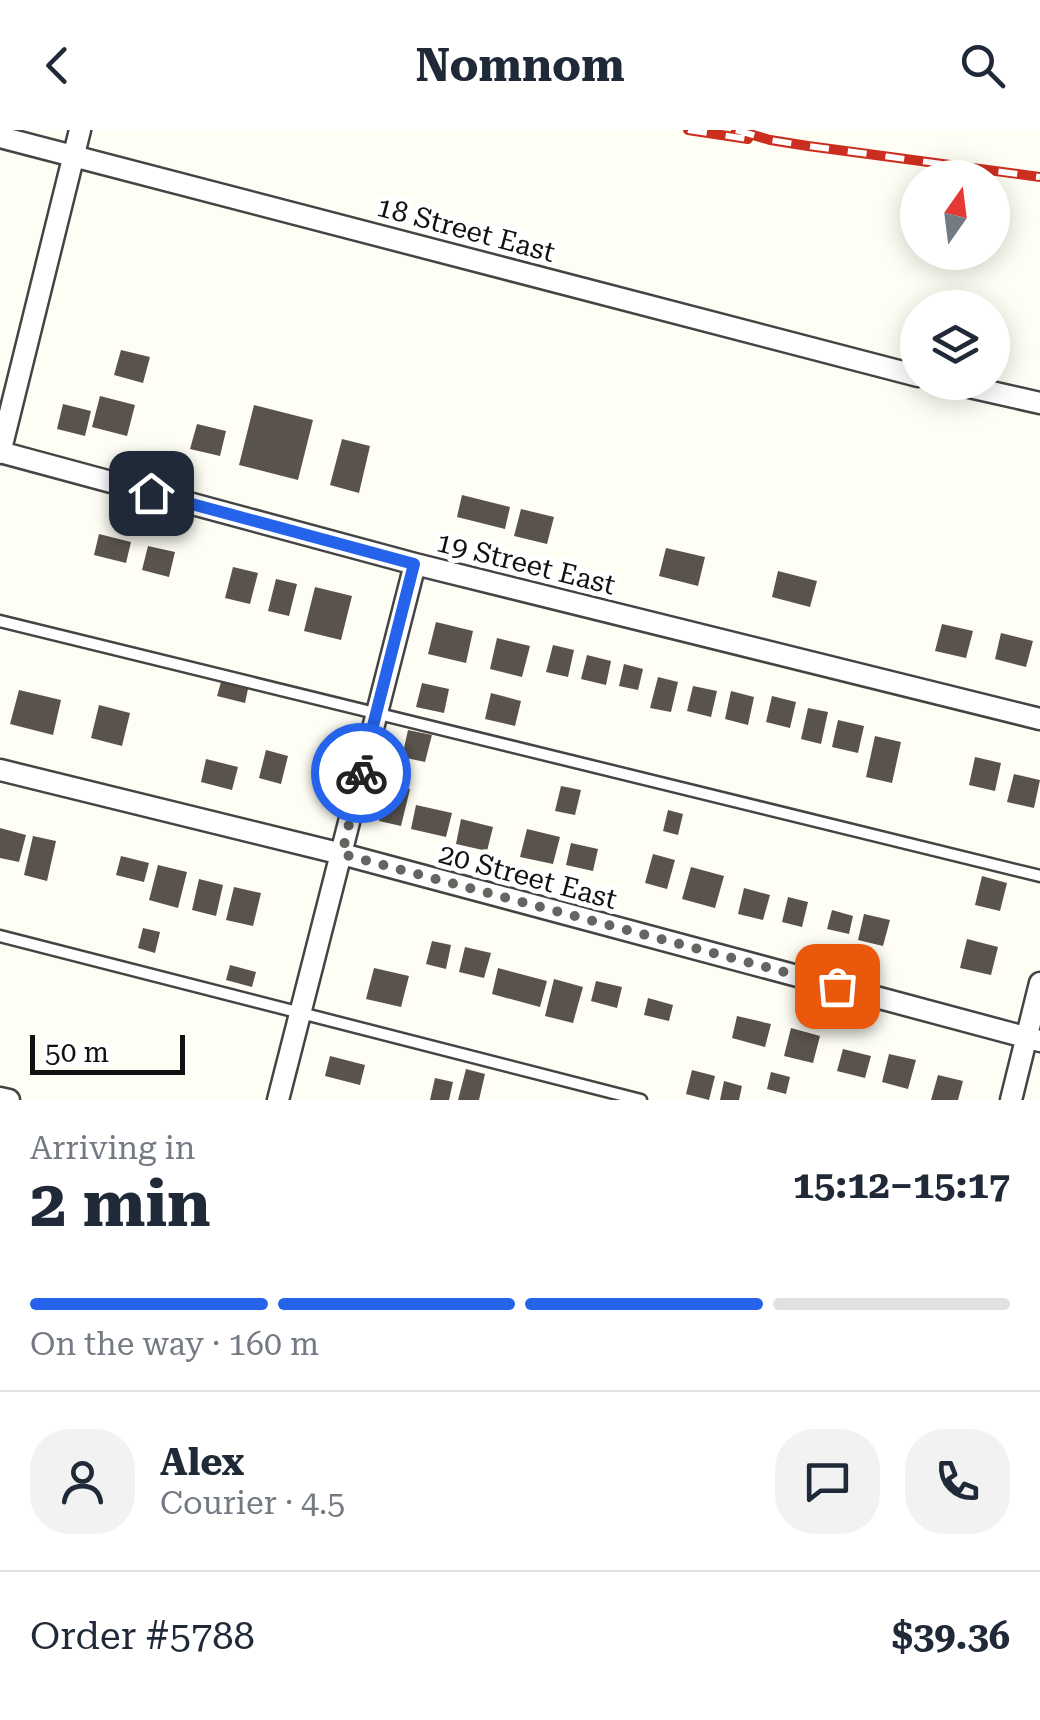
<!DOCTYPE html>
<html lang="en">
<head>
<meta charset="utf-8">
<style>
	:root { --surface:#fff; --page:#f2f2f3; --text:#1f2937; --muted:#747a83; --line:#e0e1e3; --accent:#2563eb }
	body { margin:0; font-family:"Roboto Serif",serif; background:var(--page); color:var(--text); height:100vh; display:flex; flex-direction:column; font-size:38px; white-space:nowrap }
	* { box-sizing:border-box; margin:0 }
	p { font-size:32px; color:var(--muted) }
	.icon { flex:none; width:55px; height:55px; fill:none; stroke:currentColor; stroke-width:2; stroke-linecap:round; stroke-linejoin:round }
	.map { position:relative; height:970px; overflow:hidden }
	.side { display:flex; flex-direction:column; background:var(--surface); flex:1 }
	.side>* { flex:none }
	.needle { width:65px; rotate:14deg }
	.tools { position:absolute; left:900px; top:30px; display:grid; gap:20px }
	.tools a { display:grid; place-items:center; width:110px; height:110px; border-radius:50%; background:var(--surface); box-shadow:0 5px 25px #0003; font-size:50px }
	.scale { position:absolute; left:30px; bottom:25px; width:155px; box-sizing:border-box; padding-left:10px; border:5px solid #111; border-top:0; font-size:28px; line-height:35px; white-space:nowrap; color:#111; -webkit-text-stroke:8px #fff; paint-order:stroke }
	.pin { position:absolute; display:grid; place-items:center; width:85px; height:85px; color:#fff; margin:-42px; border-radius:20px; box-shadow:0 5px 15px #0006 }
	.courier { position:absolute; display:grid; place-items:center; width:100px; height:100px; margin:-50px; border:8px solid #2563eb; border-radius:50%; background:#fff; color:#222; box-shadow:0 2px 12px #0007 }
	.summary em { font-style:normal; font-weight:700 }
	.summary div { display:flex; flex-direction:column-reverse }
	.summary { display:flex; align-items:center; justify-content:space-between; height:170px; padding:0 30px }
	h1 { font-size:65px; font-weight:700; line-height:75px }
	.bar { display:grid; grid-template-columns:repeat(4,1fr); gap:15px 10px; align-content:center; height:120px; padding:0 30px }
	.bar i { height:12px; border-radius:8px; background:var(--line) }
	.bar .on { background:var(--accent) }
	.bar p { grid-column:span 4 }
	.line { display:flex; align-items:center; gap:25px; padding:0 30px; border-top:2px solid var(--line) }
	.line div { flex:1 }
	.round { display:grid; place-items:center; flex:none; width:105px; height:105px; border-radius:40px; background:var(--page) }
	header { display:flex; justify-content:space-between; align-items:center; height:130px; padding:0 30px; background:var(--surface); font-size:45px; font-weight:700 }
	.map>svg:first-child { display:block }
	.building { fill:#5a534c }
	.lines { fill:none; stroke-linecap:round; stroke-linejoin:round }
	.lane-casing { stroke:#444; stroke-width:15 }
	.street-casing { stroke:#444; stroke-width:25 }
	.lane { stroke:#fff; stroke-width:10 }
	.street { stroke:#fff; stroke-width:20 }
	.rail-casing { stroke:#cb2d1e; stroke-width:10 }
	.rail { stroke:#fff; stroke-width:6; stroke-dasharray:19; stroke-linecap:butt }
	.done { stroke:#646460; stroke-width:10; stroke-dasharray:0 18 }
	.route { stroke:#2563eb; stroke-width:12 }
	.labels { text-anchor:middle; stroke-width:10; stroke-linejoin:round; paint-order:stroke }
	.street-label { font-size:28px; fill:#111; stroke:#fff }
</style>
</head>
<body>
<header><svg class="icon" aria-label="back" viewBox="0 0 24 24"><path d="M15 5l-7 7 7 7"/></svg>Nomnom<svg class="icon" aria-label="search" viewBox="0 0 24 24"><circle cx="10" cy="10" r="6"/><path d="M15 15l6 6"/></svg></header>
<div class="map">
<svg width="1040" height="970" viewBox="0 0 1040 970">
	<rect width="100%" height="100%" fill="#fffef4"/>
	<path class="building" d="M 121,220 L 150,227 L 143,253 L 114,245 Z
		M 100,266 L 135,275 L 127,306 L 92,297 Z
		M 63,274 L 91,281 L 85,306 L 57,299 Z
		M 254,275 L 313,290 L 298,350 L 239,335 Z
		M 197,294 L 226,301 L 220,326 L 190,319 Z
		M 342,309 L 370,316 L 359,363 L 330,355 Z
		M 462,365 L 510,377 L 505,399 L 457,387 Z
		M 521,379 L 554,387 L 547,414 L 514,406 Z
		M 99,404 L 131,412 L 126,433 L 94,425 Z
		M 148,416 L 175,422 L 169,447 L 142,440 Z
		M 666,418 L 705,427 L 698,456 L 659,446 Z
		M 233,437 L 258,443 L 250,474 L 225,468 Z
		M 778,441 L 817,451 L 810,477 L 772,467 Z
		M 276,449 L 297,454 L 289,486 L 268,481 Z
		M 315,457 L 352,466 L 341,510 L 304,501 Z
		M 436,492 L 473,501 L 466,533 L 428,524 Z
		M 942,494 L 973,501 L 966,528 L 935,521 Z
		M 1001,503 L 1033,511 L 1026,537 L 995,529 Z
		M 497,508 L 530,516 L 522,547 L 490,539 Z
		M 553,515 L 574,520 L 568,547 L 546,542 Z
		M 587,525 L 611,531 L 606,555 L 581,549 Z
		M 624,534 L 643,539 L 638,560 L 619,556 Z
		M 658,547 L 678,552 L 671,582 L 650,578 Z
		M 221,552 L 248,559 L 245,573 L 217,566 Z
		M 422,553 L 449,559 L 444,583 L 416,577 Z
		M 693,556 L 717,561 L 711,587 L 687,581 Z
		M 19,560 L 61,570 L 53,605 L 10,594 Z
		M 731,561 L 754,567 L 748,595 L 725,589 Z
		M 491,563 L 521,571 L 515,596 L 485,589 Z
		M 772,566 L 796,572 L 790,598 L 766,592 Z
		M 99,575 L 130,583 L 122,616 L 91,608 Z
		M 808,578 L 828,582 L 821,614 L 801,609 Z
		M 838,590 L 864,596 L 858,623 L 832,617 Z
		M 408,600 L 432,605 L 425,632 L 402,627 Z
		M 875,606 L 901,612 L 892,653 L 866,647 Z
		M 266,620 L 288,626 L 281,654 L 259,648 Z
		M 975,627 L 1001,633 L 995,661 L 969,655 Z
		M 206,629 L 238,637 L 232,660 L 201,652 Z
		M 1014,644 L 1040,650 L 1034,678 L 1007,672 Z
		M 388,654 L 410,659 L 401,696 L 379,691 Z
		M 561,656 L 581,660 L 575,685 L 555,681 Z
		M 416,675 L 452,683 L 446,707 L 411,699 Z
		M 668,680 L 683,684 L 678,705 L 663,701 Z
		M 461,689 L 493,697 L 487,721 L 456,714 Z
		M 0,698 L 26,705 L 19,732 L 0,728 Z
		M 527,699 L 560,707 L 553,734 L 520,727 Z
		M 33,706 L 56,711 L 47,751 L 24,745 Z
		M 571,713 L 598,719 L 593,741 L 566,735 Z
		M 653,724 L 675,730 L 667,759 L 645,753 Z
		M 121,726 L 149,733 L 144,752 L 116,745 Z
		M 158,735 L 187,742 L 178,778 L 149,770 Z
		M 691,737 L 724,746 L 715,778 L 682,769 Z
		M 982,746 L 1007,753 L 1000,781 L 975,775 Z
		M 199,749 L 223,755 L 216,786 L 192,780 Z
		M 234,757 L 261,763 L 253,796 L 226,790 Z
		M 744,758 L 770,765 L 763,790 L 738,784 Z
		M 788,767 L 808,772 L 802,797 L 782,792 Z
		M 832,780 L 853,786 L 849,804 L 827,799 Z
		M 864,784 L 890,790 L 883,816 L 858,810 Z
		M 143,798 L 160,802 L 155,823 L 138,818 Z
		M 967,809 L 998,817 L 991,845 L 960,838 Z
		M 432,811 L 451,815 L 446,839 L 426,834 Z
		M 465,817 L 491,823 L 484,848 L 459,842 Z
		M 230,835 L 256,842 L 252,857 L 226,850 Z
		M 374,838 L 409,846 L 401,877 L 366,869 Z
		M 498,838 L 547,851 L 540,877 L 492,864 Z
		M 554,849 L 583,857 L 573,893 L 545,886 Z
		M 596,851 L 622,857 L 617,878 L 591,871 Z
		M 648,868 L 673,875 L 669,891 L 644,885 Z
		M 737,886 L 771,894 L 765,917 L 732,908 Z
		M 791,898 L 820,906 L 813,933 L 784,926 Z
		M 843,919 L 871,926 L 865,948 L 837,941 Z
		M 889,924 L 916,930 L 908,959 L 882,952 Z
		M 330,926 L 365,935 L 360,955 L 325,946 Z
		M 466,939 L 485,944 L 479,970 L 458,970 Z
		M 692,940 L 715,946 L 709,970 L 686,964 Z
		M 771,942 L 790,947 L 786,964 L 767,959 Z
		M 938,945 L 963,951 L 958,970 L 931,970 Z
		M 435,948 L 453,952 L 449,970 L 430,970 Z
		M 724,951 L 742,956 L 739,970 L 720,970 Z"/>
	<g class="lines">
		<g class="lane-casing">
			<path id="lane" d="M 0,491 L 1040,746
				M 0,806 L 641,970"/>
		</g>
		<g class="street-casing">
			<path id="street" d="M 0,7 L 918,246
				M 947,252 L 1040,273
				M 0,322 L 415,434 L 1040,589
				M 0,323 L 80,0
				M 0,640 L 342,724 L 1040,911
				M 0,968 L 9,970
				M 278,970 L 415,434
				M 1011,970 L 1040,853"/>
		</g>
		<use href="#lane" class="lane"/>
		<use href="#street" class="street"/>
		<g class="rail-casing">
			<path id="rail" d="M 688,0 L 748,9
				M 736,0 L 770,10 L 808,16 L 1040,47"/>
		</g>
		<use href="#rail" class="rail"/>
	</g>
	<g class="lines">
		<path class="done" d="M 361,643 L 342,724 L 837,856"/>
		<path class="route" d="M 151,363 L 414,434 L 361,643"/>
	</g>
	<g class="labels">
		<g class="street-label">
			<text transform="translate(466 99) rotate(15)" y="10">18 Street East</text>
			<text transform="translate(526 433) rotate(14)" y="10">19 Street East</text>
			<text transform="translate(528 746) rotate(15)" y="10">20 Street East</text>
		</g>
	</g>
</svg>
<div class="tools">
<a><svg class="needle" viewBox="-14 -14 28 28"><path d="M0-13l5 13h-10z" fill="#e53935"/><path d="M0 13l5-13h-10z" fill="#747a83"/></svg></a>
<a><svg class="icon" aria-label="layers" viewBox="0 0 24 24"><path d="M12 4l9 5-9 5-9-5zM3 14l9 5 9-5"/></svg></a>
</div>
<div class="scale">50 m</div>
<div class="pin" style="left:837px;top:856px;background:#ea580c"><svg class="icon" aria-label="bag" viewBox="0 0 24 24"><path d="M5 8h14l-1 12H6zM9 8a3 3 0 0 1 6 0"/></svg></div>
<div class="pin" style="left:151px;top:363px;background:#1f2937"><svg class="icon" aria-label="home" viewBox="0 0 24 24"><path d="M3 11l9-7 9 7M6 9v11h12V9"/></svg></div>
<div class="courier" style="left:361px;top:643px"><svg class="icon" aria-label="bike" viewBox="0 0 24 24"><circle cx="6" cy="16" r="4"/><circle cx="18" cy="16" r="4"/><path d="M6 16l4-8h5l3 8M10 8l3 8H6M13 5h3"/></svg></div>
</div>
<section class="side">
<div class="summary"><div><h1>2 min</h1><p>Arriving in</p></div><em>15:12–15:17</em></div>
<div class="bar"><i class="on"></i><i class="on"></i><i class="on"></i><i></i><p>On the way · 160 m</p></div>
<div class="line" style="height:180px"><a class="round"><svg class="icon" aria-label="person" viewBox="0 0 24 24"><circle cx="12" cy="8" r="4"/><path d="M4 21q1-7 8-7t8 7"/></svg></a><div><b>Alex</b><p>Courier · 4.5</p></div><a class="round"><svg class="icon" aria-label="chat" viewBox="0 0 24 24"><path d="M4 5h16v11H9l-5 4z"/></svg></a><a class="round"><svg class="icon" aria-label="phone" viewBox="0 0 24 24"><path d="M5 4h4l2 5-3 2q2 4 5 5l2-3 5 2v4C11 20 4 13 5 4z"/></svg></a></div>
<div class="line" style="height:130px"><div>Order #5788</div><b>$39.36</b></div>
</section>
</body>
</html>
